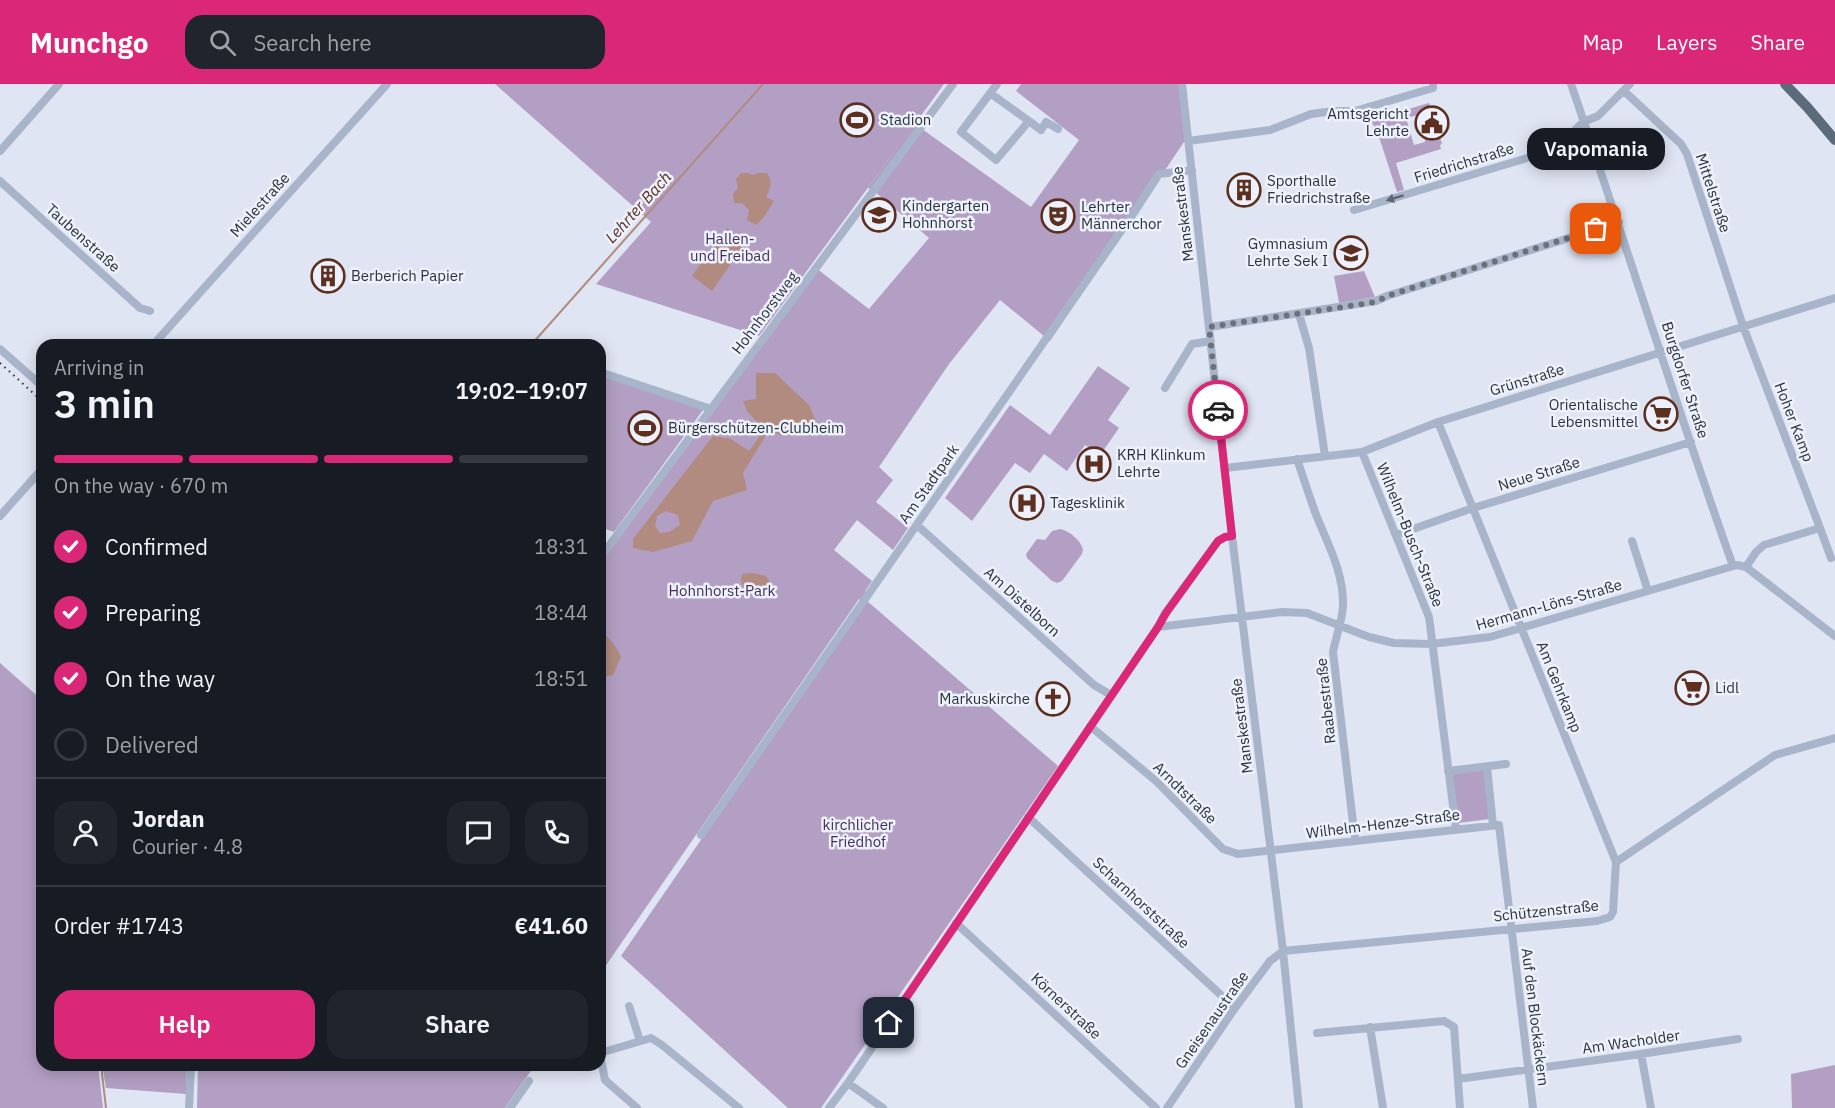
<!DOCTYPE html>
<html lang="en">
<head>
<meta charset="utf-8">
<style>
	:root { --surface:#171b24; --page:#20242c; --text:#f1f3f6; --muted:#9ea1a6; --line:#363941; --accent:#db2777 }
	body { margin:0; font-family:"IBM Plex Sans",sans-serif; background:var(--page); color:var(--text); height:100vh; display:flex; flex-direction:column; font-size:22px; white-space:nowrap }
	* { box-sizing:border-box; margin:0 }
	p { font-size:20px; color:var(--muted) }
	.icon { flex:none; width:33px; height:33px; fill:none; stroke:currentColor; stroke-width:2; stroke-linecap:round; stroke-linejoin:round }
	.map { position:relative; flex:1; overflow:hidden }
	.sheet { position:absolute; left:36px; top:255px; width:570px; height:732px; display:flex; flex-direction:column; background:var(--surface); border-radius:18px; box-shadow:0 3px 15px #0003 }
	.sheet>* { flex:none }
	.pin { position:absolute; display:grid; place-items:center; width:51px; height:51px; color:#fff; margin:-26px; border-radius:12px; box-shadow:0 3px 9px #0006 }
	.courier { position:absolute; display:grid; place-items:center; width:60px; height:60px; margin:-30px; border:4px solid #db2777; border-radius:50%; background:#fff; color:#222; box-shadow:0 2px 8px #0007 }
	.bubble { position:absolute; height:42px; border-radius:18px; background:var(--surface); box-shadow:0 3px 15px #0003; font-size:20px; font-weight:600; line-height:42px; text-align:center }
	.headline em { font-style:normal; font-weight:600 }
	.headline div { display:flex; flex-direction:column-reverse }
	.headline { display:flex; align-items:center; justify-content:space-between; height:102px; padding:0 18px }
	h1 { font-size:39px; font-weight:600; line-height:45px }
	.bar { display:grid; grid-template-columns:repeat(4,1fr); gap:9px 6px; align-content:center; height:72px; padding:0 18px }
	.bar i { height:8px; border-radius:4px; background:var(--line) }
	.bar .current { background:var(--accent) }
	.bar p { grid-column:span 4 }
	.line { display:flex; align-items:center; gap:15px; padding:0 18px; border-top:2px solid var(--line) }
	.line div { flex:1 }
	.round { display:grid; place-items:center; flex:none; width:63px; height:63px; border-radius:18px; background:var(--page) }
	ol { padding:0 18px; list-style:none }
	li { display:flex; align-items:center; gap:18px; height:66px }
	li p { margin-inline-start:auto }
	li .icon { padding:6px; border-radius:50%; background:var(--accent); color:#fff; stroke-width:4 }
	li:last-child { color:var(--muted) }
	li i { width:33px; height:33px; border:3px solid var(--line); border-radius:50% }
	.cta { display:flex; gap:12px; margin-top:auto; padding:12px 18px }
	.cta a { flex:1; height:69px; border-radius:18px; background:var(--accent); color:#fff; font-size:24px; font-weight:600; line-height:69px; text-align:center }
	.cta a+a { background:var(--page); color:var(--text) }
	header { display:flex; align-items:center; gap:36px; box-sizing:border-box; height:84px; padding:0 30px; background:var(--accent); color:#fff }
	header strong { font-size:28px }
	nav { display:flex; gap:33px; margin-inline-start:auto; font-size:21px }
	.search { width:420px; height:54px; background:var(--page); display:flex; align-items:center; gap:15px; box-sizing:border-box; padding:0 21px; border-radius:18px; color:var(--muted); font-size:22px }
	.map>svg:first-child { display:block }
	.green { fill:#b39fc3 }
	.water { fill:#b18b7f; fill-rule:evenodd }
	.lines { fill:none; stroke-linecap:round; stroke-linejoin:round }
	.stream { stroke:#b18b7f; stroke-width:2 }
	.minor { stroke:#a8b4c9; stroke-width:8 }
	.major { stroke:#5c6b7c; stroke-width:10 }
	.rail { stroke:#2b323a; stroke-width:2; stroke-dasharray:1.5 4.5; stroke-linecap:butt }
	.oneway { fill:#5d6673 }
	.done { stroke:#6a717b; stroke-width:6; stroke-dasharray:0 10.8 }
	.route { stroke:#db2777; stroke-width:8 }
	.labels { text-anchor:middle; stroke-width:5; stroke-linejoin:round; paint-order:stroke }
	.poi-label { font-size:15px; fill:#2b323a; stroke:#edf1fb; text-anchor:start }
	.street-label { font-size:15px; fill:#2b323a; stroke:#edf1fb }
	.park-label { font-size:15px; fill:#462e59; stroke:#edf1fb }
	.water-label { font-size:16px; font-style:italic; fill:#5c2f1f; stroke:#edf1fb }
</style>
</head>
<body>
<header>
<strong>Munchgo</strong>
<div class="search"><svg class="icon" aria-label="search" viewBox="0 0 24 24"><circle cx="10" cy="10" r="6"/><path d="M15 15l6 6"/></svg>Search here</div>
<nav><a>Map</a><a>Layers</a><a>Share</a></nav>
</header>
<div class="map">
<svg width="1835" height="1024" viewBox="0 0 1835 1024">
	<rect width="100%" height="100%" fill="#e0e5f3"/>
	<path class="green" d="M 495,0 L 944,0 L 915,40 L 1031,123 L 1079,56 L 1016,7 L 1021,0 L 1179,0 L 1186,55 L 1050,257 L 1000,216 L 949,280 L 879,383 L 893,396 L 876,418 L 908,444 L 893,466 L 857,436 L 834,466 L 872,497 L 865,507 L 866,509 L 860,516 L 859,515 L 600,890 L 600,475 L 816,184 L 869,225 L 929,154 L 874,107 L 868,104 L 906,52 L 759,252 L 596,200 L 651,138 Z
		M 1429,19 L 1432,30 L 1420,34 L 1418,31 L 1406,34 L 1414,61 L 1425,58 L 1425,55 L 1439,50 L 1442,60 L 1440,61 L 1441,65 L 1396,79 L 1404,106 L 1397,108 L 1379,53 L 1371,36 Z
		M 1364,187 L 1375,213 L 1339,219 L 1334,192 Z
		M 1098,282 L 1130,304 L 1108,336 L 1119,344 L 1101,370 L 1085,361 L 1067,387 L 1044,370 L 1030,389 L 1015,379 L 972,437 L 945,414 L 1010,321 L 1050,351 Z
		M 600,289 L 703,326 L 614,448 L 600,443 Z
		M 1060,445 C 1070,447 1080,456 1083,465 L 1082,470 L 1062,497 L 1057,499 L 1052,497 L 1027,474 L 1026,470 L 1037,455 L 1045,456 L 1052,447 Z
		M 866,516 L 1058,682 L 821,1024 L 788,1024 L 621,872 Z
		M 0,579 L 42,616 L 42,981 L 98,981 L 103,1024 L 0,1024 Z
		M 1484,685 L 1490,735 L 1458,739 L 1452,689 Z
		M 102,981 L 187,981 L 186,1010 L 106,1004 Z
		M 198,981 L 535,981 L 505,1024 L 197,1024 Z
		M 1835,981 L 1835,1024 L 1792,1024 L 1791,990 Z"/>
	<path class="water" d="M 741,89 L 748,89 L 753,91 L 758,89 L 767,89 C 773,99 771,103 766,113 L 774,117 L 764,133 L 756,141 L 747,136 L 749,126 L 742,119 L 734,119 L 733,110 L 738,104 L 736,95 Z
		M 727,144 L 746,158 L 712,207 L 692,192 Z
		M 756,289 L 775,289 L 809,321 L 818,342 C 799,352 789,353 768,348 L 743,389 L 747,406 L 713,417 L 692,457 L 653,468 L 633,464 L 633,455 L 713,352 L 731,355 L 749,367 L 764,346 L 747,327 L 743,317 L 756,315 ZM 666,427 L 678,431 L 680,441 L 669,448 L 660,449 L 655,442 L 657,432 Z
		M 752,489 L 766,492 L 770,499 L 768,503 L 761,506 L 744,505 L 741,496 L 742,490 Z
		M 600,543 C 607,554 616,560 621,573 L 613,591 L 600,594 Z"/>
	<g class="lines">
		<path class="stream" d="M 531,261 L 763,0
			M 101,981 L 106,1024"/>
		<path class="minor" d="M 1182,0 L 1232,452 L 1283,867 L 1299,1024
			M 1571,0 C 1626,160 1676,322 1733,482
			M 1624,7 L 1681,60 L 1687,70 L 1743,242 L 1820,444 L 1764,461 L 1756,468 L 1746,483
			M 990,9 L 1029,37 L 996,76 L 961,48 L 997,0
			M 1029,37 L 1041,46 L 1046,38 L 1058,45
			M 1188,57 L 1270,46 L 1311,30 L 1334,27 L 1355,27 L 1433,4 L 1433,0
			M 0,67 L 59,0
			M 0,97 L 140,224 L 150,227
			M 1354,126 L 1547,68 L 1561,60 L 1583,38 L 1598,32 L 1630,0
			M 1299,230 L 1309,264 L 1325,372
			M 1210,243 L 1376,217 L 1387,212 L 1619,138
			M 153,261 L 387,0
			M 0,265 L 42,302
			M 600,288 L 711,325
			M 1165,304 L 1192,260 L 1211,257
			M 1438,338 L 1616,778
			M 1362,368 L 1429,533 L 1456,745
			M 1297,375 C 1303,393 1309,411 1315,428 C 1327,459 1344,488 1343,522 C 1342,538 1336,552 1333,568 L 1355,756
			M 1225,384 L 1362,368 L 1438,338 L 1835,214
			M 0,432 L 42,385
			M 917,441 L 1094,601 L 1111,611
			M 1820,444 L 1831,474
			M 1396,451 L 1473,424 L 1691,358
			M 1632,457 L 1648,507
			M 600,474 L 953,0
			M 1158,543 L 1282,528 L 1307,529 L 1369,553 L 1394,559 L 1431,560 L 1490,553 L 1737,481 L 1746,483 L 1835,552
			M 1090,642 L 1156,697 L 1223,765 L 1238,770 L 1499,741 L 1533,1024
			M 1487,683 L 1493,741
			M 1448,687 L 1506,680
			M 1028,733 L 1235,924
			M 701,751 L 1135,127 L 1159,90 L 1192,86
			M 956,839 L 1156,1024
			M 629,922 L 640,957
			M 1370,943 L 1383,1024
			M 1317,949 L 1444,937 L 1454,943 L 1460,1024
			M 600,969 L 651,954 L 662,961 L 739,1024
			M 600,970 L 605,996 L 637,1024
			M 1641,970 L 1651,1024
			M 1458,995 L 1641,970 L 1738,955
			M 848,999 L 883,1024
			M 189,1024 L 191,981
			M 510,1024 L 529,997
			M 829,1024 L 848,999 L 1158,543 L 1165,529 L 1218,457 L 1225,453 L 1232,452
			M 1167,1024 L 1235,924 L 1270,877 L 1283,867 L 1597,837 L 1610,833 L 1613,828 L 1616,778 L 1775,671 L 1835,654"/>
		<path class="major" d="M 1785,0 L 1808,24 L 1835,56"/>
		<path class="rail" d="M 0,279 L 42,317"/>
	</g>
	<defs><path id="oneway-solid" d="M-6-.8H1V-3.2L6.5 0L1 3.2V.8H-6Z" transform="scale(1.5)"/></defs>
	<use class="oneway" href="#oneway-solid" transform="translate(1395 114) rotate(163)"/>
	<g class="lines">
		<path class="done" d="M 1218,326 L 1209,243 L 1376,218 L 1387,212 L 1596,145"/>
		<path class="route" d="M 889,939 L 1158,543 L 1166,529 L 1218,457 L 1225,453 L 1232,452 L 1218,326"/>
	</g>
	<defs>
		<g id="stadium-ring" transform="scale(1.725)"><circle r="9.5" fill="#edf1fb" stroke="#5c2f1f" stroke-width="1.5"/><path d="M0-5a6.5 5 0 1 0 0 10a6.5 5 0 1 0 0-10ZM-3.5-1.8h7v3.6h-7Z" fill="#5c2f1f"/></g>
		<g id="civic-ring" transform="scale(1.725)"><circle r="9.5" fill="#edf1fb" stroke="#5c2f1f" stroke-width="1.5"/><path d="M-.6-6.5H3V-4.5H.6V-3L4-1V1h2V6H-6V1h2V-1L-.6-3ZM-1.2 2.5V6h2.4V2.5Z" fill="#5c2f1f"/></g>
		<g id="building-ring" transform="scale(1.725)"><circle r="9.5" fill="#edf1fb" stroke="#5c2f1f" stroke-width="1.5"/><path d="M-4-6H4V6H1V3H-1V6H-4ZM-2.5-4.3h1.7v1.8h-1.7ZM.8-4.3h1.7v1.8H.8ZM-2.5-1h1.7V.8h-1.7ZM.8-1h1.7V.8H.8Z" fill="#5c2f1f"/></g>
		<g id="school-ring" transform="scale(1.725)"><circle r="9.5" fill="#edf1fb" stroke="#5c2f1f" stroke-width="1.5"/><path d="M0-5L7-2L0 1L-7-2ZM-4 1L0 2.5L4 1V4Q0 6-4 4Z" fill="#5c2f1f"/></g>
		<g id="theatre-ring" transform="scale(1.725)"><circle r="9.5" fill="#edf1fb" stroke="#5c2f1f" stroke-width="1.5"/><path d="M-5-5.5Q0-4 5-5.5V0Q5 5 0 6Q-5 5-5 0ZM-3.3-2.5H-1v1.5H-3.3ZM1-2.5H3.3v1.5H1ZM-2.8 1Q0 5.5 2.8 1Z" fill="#5c2f1f"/></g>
		<g id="supermarket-ring" transform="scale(1.725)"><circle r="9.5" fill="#edf1fb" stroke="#5c2f1f" stroke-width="1.5"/><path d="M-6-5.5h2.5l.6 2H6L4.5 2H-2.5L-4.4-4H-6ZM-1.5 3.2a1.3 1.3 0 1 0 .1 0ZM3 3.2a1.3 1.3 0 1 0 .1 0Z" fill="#5c2f1f"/></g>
		<g id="hospital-ring" transform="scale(1.725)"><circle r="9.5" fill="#edf1fb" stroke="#5c2f1f" stroke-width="1.5"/><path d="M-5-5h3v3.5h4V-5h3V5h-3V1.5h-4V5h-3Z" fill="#5c2f1f"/></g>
		<g id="church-ring" transform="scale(1.725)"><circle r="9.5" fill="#edf1fb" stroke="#5c2f1f" stroke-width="1.5"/><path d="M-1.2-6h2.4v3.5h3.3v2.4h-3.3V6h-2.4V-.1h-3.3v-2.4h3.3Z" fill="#5c2f1f"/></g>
	</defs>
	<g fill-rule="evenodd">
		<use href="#stadium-ring" x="857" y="36"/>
		<use href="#civic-ring" x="1432" y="39"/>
		<use href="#building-ring" x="1244" y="106"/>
		<use href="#school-ring" x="879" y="131"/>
		<use href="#theatre-ring" x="1058" y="132"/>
		<use href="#school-ring" x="1351" y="169"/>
		<use href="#building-ring" x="328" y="192"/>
		<use href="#supermarket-ring" x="1661" y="330"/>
		<use href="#stadium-ring" x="645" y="344"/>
		<use href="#hospital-ring" x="1094" y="380"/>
		<use href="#hospital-ring" x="1027" y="419"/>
		<use href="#supermarket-ring" x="1692" y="604"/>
		<use href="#church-ring" x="1053" y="615"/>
	</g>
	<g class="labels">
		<g class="poi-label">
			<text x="1409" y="35" text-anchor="end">Amtsgericht<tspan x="1409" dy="17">Lehrte</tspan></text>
			<text x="880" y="41">Stadion</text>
			<text x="1267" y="102">Sporthalle<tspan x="1267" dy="17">Friedrichstraße</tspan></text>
			<text x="902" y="127">Kindergarten<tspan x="902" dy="17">Hohnhorst</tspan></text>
			<text x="1081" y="128">Lehrter<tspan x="1081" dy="17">Männerchor</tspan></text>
			<text x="1328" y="165" text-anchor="end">Gymnasium<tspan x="1328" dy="17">Lehrte Sek I</tspan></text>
			<text x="351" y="197">Berberich Papier</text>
			<text x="1638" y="326" text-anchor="end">Orientalische<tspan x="1638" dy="17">Lebensmittel</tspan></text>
			<text x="668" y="349">Bürgerschützen-Clubheim</text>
			<text x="1117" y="376">KRH Klinkum<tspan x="1117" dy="17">Lehrte</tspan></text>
			<text x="1050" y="424">Tagesklinik</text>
			<text x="1715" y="609">Lidl</text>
			<text x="1030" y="620" text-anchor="end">Markuskirche</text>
		</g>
		<g class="street-label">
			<text transform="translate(1464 79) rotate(-17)" y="5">Friedrichstraße</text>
			<text transform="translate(1713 109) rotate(72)" y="5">Mittelstraße</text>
			<text transform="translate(260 121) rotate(-48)" y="5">Mielestraße</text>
			<text transform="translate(1183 130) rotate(-97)" y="5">Manskestraße</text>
			<text transform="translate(83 154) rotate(42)" y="5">Taubenstraße</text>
			<text transform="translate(765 229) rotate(-53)" y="5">Hohnhorstweg</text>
			<text transform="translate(1527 296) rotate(-17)" y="5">Grünstraße</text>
			<text transform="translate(1685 296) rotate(72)" y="5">Burgdorfer Straße</text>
			<text transform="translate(1794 338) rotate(69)" y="5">Hoher Kamp</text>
			<text transform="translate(1539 390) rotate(-17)" y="5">Neue Straße</text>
			<text transform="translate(929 400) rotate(-55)" y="5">Am Stadtpark</text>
			<text transform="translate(1410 451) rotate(68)" y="5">Wilhelm-Busch-Straße</text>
			<text transform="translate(1022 518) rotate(42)" y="5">Am Distelborn</text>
			<text transform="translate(1549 521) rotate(-16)" y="5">Hermann-Löns-Straße</text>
			<text transform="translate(1559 603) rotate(68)" y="5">Am Gehrkamp</text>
			<text transform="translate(1326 617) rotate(-96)" y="5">Raabestraße</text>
			<text transform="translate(1242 642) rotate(-97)" y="5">Manskestraße</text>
			<text transform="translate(1185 709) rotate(44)" y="5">Arndtstraße</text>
			<text transform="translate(1383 740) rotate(-7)" y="5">Wilhelm-Henze-Straße</text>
			<text transform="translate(1141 819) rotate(43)" y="5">Scharnhorststraße</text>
			<text transform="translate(1546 827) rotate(-6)" y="5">Schützenstraße</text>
			<text transform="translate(1066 922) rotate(43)" y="5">Körnerstraße</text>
			<text transform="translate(1535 933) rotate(83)" y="5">Auf den Blockäckern</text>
			<text transform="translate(1212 936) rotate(-55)" y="5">Gneisenaustraße</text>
			<text transform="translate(1631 958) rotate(-8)" y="5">Am Wacholder</text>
		</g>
		<g class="park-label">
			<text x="730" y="160">Hallen-<tspan x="730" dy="17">und Freibad</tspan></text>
			<text x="722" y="512">Hohnhorst-Park</text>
			<text x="858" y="746">kirchlicher<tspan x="858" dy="17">Friedhof</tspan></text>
		</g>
		<g class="water-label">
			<text transform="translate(638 123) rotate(-48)" y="6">Lehrter Bach</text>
		</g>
	</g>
</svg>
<div class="pin" style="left:1596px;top:145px;background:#ea580c"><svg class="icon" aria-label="bag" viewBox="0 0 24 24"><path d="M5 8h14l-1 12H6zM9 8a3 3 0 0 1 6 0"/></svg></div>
<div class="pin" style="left:889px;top:939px;background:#1f2937"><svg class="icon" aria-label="home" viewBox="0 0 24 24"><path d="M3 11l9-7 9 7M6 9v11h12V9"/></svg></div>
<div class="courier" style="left:1218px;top:326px"><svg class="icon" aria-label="car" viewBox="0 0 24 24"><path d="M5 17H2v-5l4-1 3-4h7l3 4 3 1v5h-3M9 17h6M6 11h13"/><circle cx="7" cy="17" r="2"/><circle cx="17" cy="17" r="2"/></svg></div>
<div class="bubble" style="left:1527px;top:44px;width:138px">Vapomania</div>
<section class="sheet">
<div class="headline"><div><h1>3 min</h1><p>Arriving in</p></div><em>19:02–19:07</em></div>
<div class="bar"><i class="current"></i><i class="current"></i><i class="current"></i><i></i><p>On the way · 670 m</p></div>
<ol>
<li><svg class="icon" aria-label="check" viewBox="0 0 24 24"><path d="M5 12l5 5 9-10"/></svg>Confirmed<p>18:31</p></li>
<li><svg class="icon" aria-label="check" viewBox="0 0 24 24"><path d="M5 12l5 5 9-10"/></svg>Preparing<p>18:44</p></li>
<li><svg class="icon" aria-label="check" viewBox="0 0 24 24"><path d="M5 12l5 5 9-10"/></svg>On the way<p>18:51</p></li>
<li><i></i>Delivered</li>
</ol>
<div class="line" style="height:108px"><a class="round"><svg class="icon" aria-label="person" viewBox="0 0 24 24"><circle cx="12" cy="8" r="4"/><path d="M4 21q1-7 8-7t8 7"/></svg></a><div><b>Jordan</b><p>Courier · 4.8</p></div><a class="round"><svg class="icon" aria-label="chat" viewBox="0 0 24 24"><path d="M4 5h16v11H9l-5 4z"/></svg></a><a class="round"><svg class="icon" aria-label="phone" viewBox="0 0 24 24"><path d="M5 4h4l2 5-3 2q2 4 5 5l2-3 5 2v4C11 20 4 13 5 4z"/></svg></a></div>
<div class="line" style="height:78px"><div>Order #1743</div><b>€41.60</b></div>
<div class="cta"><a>Help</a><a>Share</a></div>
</section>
</div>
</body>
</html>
